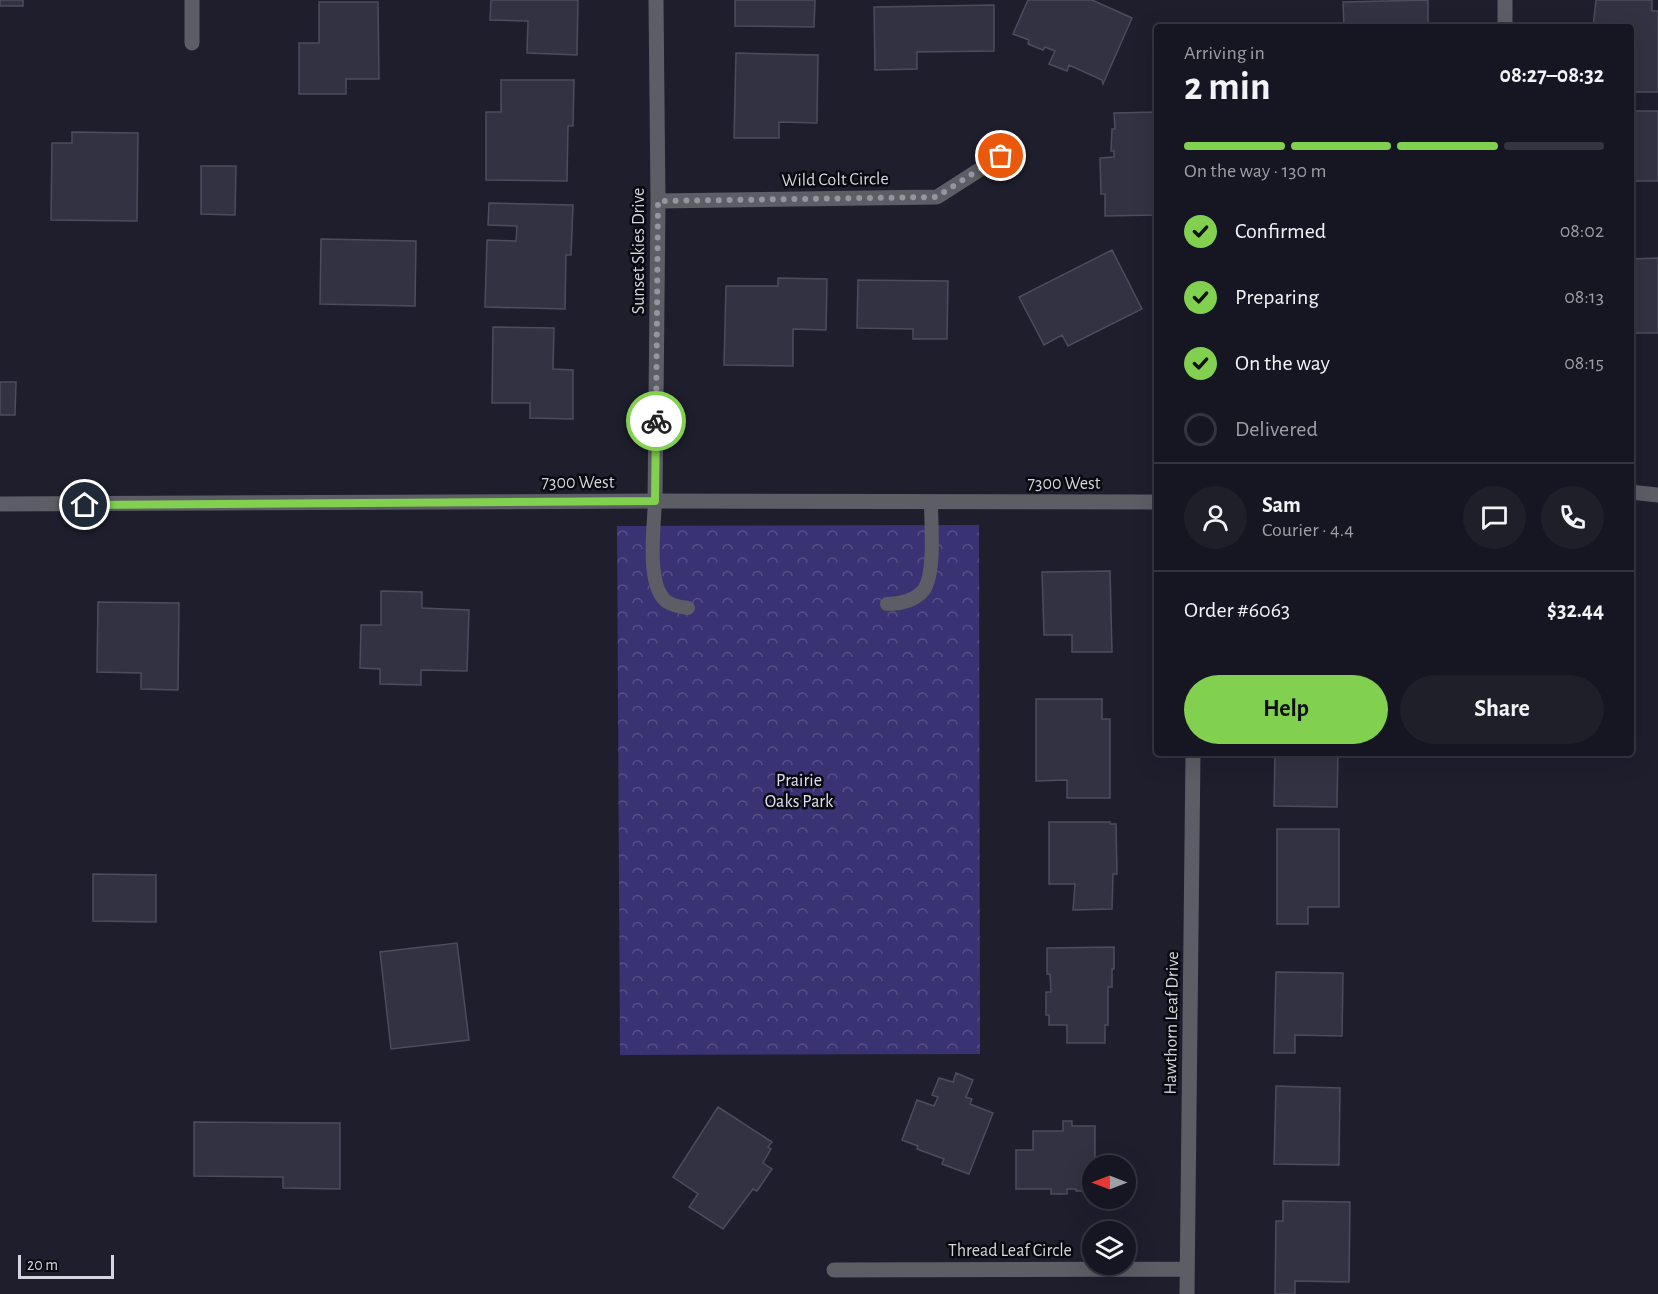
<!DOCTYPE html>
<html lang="en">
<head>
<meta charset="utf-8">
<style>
	:root { --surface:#161622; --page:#1f1f2a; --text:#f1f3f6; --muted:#9e9fa5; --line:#353540; --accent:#82d04f }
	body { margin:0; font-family:"Alegreya Sans",sans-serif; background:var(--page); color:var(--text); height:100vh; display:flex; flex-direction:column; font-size:22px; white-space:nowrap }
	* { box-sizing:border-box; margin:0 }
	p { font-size:20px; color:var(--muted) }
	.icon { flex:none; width:33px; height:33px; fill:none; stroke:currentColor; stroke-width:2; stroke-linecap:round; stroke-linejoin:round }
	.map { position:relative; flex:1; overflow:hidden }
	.side { position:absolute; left:1154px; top:24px; width:480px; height:732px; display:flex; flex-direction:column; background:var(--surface); border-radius:6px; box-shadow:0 6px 24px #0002,0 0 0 2px var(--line) }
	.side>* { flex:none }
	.needle { width:39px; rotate:270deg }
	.controls { position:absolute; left:1082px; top:1155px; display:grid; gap:12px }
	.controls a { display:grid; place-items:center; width:54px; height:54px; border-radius:50%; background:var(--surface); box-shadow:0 6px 24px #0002,0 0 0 2px var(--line); font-size:30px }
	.scale { position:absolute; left:18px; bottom:15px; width:96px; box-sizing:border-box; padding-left:6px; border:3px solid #d4d5df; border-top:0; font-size:16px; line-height:21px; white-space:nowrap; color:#d4d5df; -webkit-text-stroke:4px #09090f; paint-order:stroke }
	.pin { position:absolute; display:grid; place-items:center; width:51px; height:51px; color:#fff; margin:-26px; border:3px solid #fff; border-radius:50%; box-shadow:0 2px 6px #0007 }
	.courier { position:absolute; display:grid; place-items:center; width:60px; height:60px; margin:-30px; border:4px solid #82d04f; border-radius:50%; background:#fff; color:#222; box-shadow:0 2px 8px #0007 }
	.summary em { font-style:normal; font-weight:700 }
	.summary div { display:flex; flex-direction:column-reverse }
	.summary { display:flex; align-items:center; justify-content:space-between; height:102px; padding:0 30px }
	h1 { font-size:39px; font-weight:700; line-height:45px }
	.bar { display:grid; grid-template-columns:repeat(4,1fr); gap:9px 6px; align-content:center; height:72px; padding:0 30px }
	.bar i { height:8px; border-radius:4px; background:var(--line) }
	.bar .active { background:var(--accent) }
	.bar p { grid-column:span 4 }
	.line { display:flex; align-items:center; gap:15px; padding:0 30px; border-top:2px solid var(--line) }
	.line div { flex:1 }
	.round { display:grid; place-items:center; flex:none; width:63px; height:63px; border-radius:32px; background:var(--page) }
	ol { padding:0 30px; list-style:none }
	li { display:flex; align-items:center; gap:18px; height:66px }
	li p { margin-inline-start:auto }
	li .icon { padding:6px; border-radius:50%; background:var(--accent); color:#111; stroke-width:4 }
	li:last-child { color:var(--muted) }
	li i { width:33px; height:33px; border:3px solid var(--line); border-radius:50% }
	.action { display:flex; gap:12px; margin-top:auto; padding:12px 30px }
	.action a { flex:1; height:69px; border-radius:36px; background:var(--accent); color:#111; font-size:24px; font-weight:700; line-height:69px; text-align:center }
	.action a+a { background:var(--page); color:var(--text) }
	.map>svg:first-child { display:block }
	.park { fill:url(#park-crowns) }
	.building { fill:#323242; stroke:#4c4c5d; stroke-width:1.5 }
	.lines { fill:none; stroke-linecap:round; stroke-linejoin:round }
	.service { stroke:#5d5d65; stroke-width:14 }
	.minor { stroke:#5d5d65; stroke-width:15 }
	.tertiary { stroke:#5d5d65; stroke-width:15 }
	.done { stroke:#9495a1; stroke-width:6; stroke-dasharray:0 10.8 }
	.route { stroke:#82d04f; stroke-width:8 }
	.labels { text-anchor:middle; stroke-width:5; stroke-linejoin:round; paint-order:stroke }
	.street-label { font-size:18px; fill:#d4d5df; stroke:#09090f }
	.park-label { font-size:18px; fill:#e0e0f5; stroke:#09090f }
</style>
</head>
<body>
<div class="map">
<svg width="1658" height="1294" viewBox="0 0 1658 1294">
	<defs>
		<pattern id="park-crowns" width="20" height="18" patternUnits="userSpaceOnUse" patternTransform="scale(1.5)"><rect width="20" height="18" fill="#3a3373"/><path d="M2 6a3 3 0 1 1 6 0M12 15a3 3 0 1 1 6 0" fill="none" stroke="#565086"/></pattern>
	</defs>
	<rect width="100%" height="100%" fill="#1e1e2d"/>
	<path class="park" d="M 979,525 L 980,1054 L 620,1055 L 617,526 Z"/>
	<path class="building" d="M 0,0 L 23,0 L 23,6 L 0,6 Z
		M 491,0 L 578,0 L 577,55 L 527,53 L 528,21 L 490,20 Z
		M 735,0 L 815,0 L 814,27 L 735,26 Z
		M 1028,0 L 1092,0 L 1132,18 L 1103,84 L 1102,80 L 1069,65 L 1067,71 L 1049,64 L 1055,51 L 1045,47 L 1043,50 L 1028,44 L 1029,40 L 1013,34 Z
		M 1428,0 L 1428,27 L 1344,27 L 1343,2 Z
		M 1596,0 L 1652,0 L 1652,11 L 1658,11 L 1658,92 L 1630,92 L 1630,27 L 1593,27 Z
		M 319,2 L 378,2 L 379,79 L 346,79 L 346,94 L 299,94 L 299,43 L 319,43 Z
		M 994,5 L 994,51 L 917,52 L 917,69 L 875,70 L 874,7 Z
		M 736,53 L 818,55 L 817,123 L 779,122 L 779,138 L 734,138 Z
		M 501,80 L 574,80 L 573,126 L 568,126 L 567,181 L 486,180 L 486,112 L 501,112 Z
		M 1630,111 L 1658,111 L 1658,181 L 1633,181 L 1631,214 Z
		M 1156,112 L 1156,215 L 1105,216 L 1105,194 L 1101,194 L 1100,158 L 1114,157 L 1114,151 L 1111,151 L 1112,129 L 1115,129 L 1114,113 Z
		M 72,132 L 138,133 L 137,221 L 51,220 L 52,143 L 72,143 Z
		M 201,166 L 236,166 L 235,215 L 201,214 Z
		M 489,203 L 573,205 L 571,255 L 566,255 L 565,309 L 485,307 L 487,240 L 516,241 L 517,226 L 488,225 Z
		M 321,239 L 416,241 L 415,306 L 320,304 Z
		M 1112,250 L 1142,309 L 1068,346 L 1062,335 L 1044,345 L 1019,297 Z
		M 1658,258 L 1658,333 L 1630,333 L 1630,259 Z
		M 778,278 L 827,279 L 826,330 L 793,329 L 793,366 L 724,365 L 726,286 L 778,286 Z
		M 858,280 L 948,281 L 947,339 L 913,339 L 913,329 L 857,328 Z
		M 493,327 L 554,328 L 553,369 L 573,370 L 573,419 L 530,418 L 530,403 L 492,403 Z
		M 0,382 L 16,382 L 15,415 L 0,415 Z
		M 1110,571 L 1112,652 L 1072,652 L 1072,635 L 1044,635 L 1042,572 Z
		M 381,591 L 422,592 L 422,608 L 469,610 L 467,671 L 421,670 L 421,685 L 380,684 L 380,669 L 360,668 L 361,625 L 381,625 Z
		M 98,602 L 179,603 L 178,690 L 141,689 L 141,673 L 97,672 Z
		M 1036,699 L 1102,699 L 1102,719 L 1110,719 L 1110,798 L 1067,798 L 1067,780 L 1036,781 Z
		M 1275,753 L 1338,753 L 1337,807 L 1274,806 Z
		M 1049,822 L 1110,822 L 1110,824 L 1116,824 L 1117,874 L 1113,874 L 1112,909 L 1073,910 L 1075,884 L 1049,884 Z
		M 1277,829 L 1339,829 L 1339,907 L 1308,907 L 1308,924 L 1277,924 Z
		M 93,874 L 156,875 L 156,922 L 93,921 Z
		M 457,943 L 469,1040 L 391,1049 L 380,952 Z
		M 1114,947 L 1114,969 L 1112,969 L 1112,987 L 1108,987 L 1108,1025 L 1105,1025 L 1105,1043 L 1067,1043 L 1067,1025 L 1049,1025 L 1049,1015 L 1046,1015 L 1046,992 L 1051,992 L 1050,974 L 1047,974 L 1047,948 Z
		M 1276,972 L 1343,973 L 1342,1036 L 1295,1035 L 1295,1053 L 1274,1053 Z
		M 956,1073 L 973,1080 L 966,1097 L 972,1099 L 970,1104 L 993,1113 L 969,1174 L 942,1164 L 944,1159 L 917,1149 L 918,1146 L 902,1140 L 917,1100 L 934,1106 L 938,1097 L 932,1095 L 939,1078 L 953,1082 Z
		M 1276,1086 L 1340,1088 L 1339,1165 L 1274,1164 Z
		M 718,1107 L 772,1142 L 768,1147 L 771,1149 L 763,1163 L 772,1169 L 757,1191 L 753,1189 L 723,1229 L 689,1207 L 698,1194 L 673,1177 Z
		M 1063,1121 L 1072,1121 L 1072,1126 L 1095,1126 L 1095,1166 L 1092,1166 L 1092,1191 L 1076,1191 L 1076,1189 L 1067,1189 L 1067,1194 L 1051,1194 L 1051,1189 L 1016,1189 L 1016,1150 L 1033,1150 L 1033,1131 L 1063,1131 Z
		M 194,1122 L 340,1123 L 340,1189 L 283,1188 L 283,1177 L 194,1176 Z
		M 1283,1201 L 1350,1202 L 1349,1282 L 1295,1281 L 1295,1294 L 1275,1294 L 1276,1221 L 1283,1221 Z"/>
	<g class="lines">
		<path class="service" d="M 655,501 C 654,525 647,579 663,598 C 668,605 680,607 688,608
			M 887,604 C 900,604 912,602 922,592 C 936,578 931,523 931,503"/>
		<path class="minor" d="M 192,0 L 192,43
			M 1505,27 L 1505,0
			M 658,201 L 937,197 L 1001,156
			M 1630,492 L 1658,495
			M 655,501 L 658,201 L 656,0
			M 834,1270 L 1187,1269
			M 1187,1294 L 1193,753"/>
		<path class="tertiary" d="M 0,504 L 655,501 L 1156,502"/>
	</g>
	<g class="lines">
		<path class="done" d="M 656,421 L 658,201 L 936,197 L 1001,156"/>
		<path class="route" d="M 85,505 L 655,501 L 656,421"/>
	</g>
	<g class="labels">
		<g class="street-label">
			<text transform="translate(835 179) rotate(-1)" y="6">Wild Colt Circle</text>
			<text transform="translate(638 251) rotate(-90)" y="6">Sunset Skies Drive</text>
			<text x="578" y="488">7300 West</text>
			<text x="1064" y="489">7300 West</text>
			<text transform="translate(1171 1023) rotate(-89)" y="6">Hawthorn Leaf Drive</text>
			<text x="1010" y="1256">Thread Leaf Circle</text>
		</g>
		<g class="park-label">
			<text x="799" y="786">Prairie<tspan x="799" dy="21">Oaks Park</tspan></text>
		</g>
	</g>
</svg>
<div class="controls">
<a><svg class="needle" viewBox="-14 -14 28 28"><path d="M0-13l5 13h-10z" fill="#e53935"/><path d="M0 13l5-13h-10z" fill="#9e9fa5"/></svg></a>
<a><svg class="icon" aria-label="layers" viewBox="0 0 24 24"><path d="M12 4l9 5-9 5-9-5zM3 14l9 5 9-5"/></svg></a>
</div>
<div class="scale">20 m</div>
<div class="pin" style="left:1001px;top:156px;background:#ea580c"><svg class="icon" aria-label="bag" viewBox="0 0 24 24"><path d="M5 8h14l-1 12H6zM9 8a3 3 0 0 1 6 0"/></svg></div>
<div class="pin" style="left:85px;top:505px;background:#1f2937"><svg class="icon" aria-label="home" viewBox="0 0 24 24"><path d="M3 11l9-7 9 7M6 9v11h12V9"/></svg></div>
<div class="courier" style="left:656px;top:421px"><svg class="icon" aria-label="bike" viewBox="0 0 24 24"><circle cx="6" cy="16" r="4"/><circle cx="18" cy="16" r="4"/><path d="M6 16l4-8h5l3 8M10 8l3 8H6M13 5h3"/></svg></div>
<section class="side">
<div class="summary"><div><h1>2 min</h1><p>Arriving in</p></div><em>08:27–08:32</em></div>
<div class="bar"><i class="active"></i><i class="active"></i><i class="active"></i><i></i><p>On the way · 130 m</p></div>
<ol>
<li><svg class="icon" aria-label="check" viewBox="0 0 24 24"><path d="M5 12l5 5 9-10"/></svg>Confirmed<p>08:02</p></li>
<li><svg class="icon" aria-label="check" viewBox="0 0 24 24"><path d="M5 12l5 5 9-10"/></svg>Preparing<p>08:13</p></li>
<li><svg class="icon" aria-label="check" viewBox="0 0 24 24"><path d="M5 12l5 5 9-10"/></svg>On the way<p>08:15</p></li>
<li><i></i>Delivered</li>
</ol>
<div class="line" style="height:108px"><a class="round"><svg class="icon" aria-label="person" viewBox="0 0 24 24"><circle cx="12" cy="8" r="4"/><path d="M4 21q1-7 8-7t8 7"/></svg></a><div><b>Sam</b><p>Courier · 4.4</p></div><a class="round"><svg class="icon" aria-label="chat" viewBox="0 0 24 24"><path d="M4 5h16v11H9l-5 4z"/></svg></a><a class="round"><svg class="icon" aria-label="phone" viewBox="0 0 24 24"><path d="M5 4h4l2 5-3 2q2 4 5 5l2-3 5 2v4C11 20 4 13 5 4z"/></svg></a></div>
<div class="line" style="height:78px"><div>Order #6063</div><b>$32.44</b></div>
<div class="action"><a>Help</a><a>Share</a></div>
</section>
</div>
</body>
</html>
